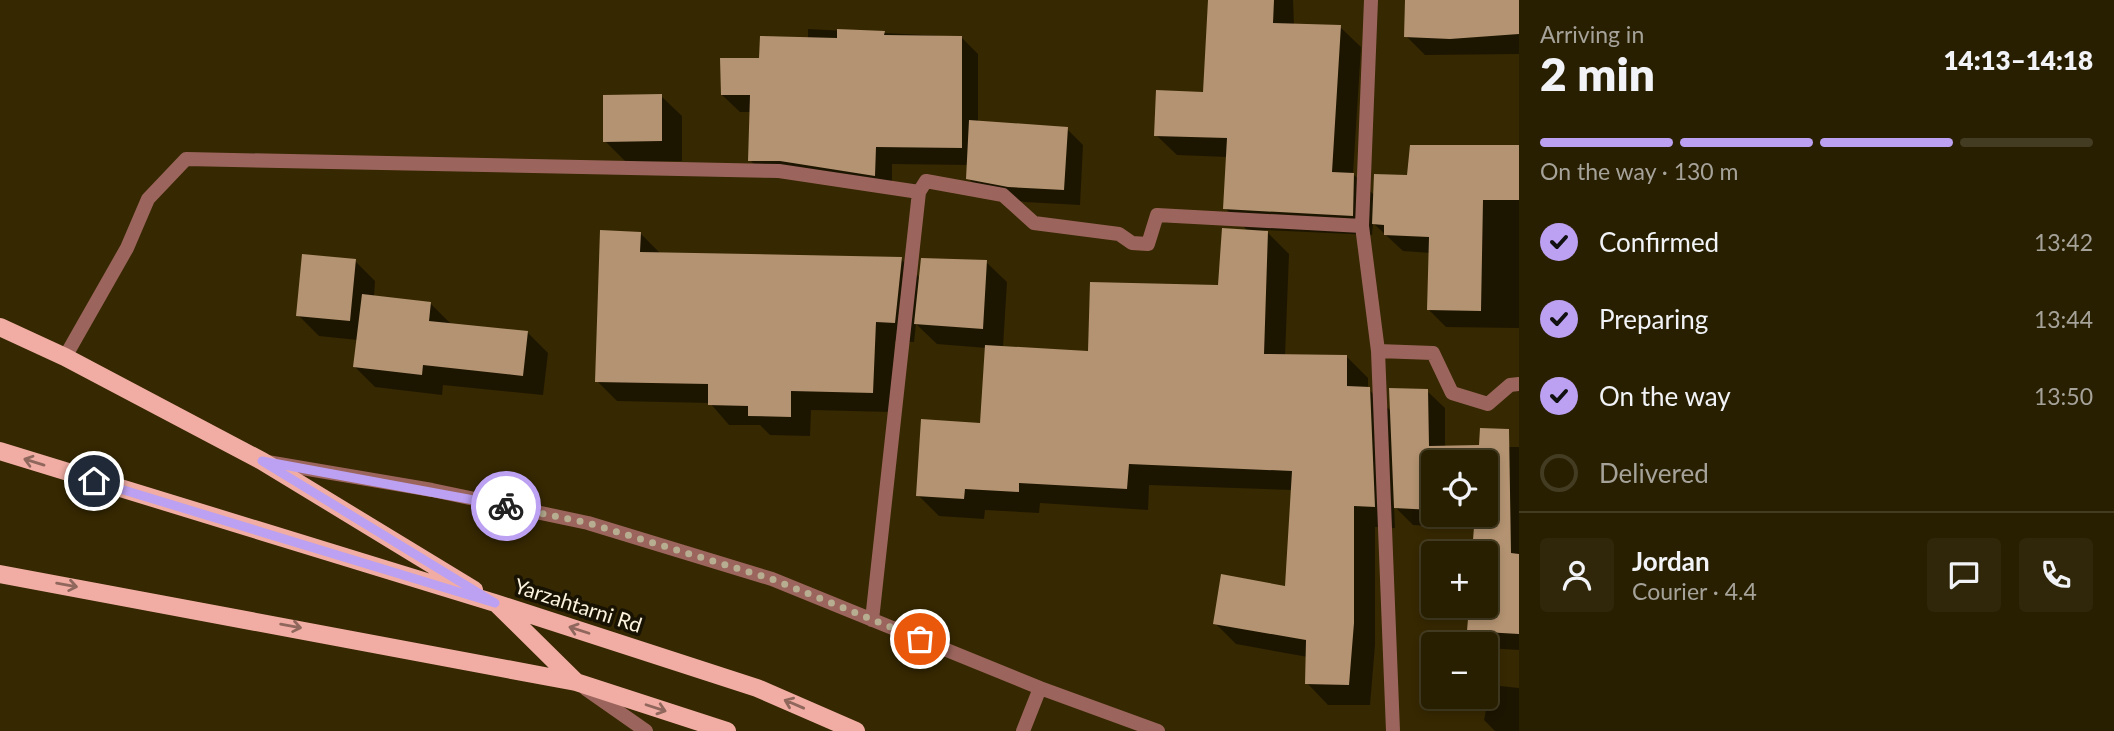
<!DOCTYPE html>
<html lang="en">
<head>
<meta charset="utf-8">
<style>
	:root { --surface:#281e00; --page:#30270a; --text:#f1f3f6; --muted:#a5a299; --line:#443c22; --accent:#bca0f2 }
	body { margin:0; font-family:Lato,sans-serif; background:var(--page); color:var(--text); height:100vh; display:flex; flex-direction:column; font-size:26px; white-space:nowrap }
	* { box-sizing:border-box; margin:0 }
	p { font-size:23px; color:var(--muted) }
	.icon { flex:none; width:38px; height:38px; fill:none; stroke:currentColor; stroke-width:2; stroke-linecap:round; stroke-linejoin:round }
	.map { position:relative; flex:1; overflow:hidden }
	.drawer { display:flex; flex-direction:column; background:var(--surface); width:595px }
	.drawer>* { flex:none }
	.controls { position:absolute; left:1421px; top:450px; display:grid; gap:14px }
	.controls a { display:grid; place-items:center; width:77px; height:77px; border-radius:7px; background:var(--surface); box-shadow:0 4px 10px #0003,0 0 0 2px var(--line); font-size:35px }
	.pin { position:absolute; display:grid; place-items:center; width:60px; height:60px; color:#fff; margin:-30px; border:4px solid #fff; border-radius:50%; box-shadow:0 2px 7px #0007 }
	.courier { position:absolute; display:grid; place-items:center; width:70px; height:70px; margin:-35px; border:5px solid #bca0f2; border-radius:50%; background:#fff; color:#222; box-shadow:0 2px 9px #0007 }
	.overview em { font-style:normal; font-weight:800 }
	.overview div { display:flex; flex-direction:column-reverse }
	.overview { display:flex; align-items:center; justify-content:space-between; height:119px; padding:0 21px }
	h1 { font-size:46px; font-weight:800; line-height:52px }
	.bar { display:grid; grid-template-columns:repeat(4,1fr); gap:10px 7px; align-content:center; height:84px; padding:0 21px }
	.bar i { height:9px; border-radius:5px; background:var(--line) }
	.bar .current { background:var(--accent) }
	.bar p { grid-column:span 4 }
	.line { display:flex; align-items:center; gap:18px; padding:0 21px; border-top:2px solid var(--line) }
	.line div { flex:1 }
	.round { display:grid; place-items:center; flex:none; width:74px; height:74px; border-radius:7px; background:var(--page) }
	ol { padding:0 21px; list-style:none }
	li { display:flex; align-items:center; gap:21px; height:77px }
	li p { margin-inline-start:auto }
	li .icon { padding:7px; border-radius:50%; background:var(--accent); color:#111; stroke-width:4 }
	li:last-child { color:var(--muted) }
	li i { width:38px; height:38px; border:4px solid var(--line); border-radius:50% }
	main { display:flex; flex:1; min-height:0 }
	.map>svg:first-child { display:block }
	.shadow { fill:#0007; fill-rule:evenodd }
	.building { fill:#b39371 }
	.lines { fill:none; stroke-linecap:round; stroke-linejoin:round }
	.minor { stroke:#9b655d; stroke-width:14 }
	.primary { stroke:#f1ada4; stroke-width:18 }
	.oneway { stroke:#8f675c }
	.done { stroke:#b7ad91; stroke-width:7; stroke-dasharray:0 12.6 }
	.route { stroke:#bca0f2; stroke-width:9 }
	.labels { text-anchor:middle; stroke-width:7; stroke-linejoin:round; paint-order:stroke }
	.street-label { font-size:21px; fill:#fdf4df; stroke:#181203 }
</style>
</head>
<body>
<main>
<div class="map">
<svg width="1519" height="731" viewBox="0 0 1519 731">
	<rect width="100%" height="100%" fill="#362800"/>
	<path class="shadow" d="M 1210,0 L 1293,0 L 1294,25 L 1340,27 L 1361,47 L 1353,174 L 1375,196 L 1409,177 L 1519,149 L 1519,328 L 1446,327 L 1429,310 L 1431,253 L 1403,251 L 1373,223 L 1372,235 L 1265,230 L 1289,254 L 1285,356 L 1346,356 L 1368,378 L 1368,389 L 1392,412 L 1427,391 L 1445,408 L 1445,447 L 1519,447 L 1519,650 L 1486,648 L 1469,630 L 1470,606 L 1486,606 L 1486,553 L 1474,553 L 1475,528 L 1413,525 L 1394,506 L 1395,528 L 1375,527 L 1375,645 L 1370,705 L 1328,705 L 1307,683 L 1308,657 L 1236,644 L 1215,623 L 1286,588 L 1292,490 L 1149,485 L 1148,510 L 1040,503 L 1039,513 L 985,510 L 984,519 L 939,516 L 918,495 L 982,425 L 987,348 L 937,344 L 916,324 L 914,342 L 895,341 L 892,412 L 811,410 L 810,436 L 770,435 L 760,425 L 729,425 L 710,403 L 617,401 L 597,381 L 640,233 L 660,253 L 901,259 L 921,279 L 986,262 L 1007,282 L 1003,347 L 1090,353 L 1220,287 L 1248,231 L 1225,208 L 1228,157 L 1177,155 L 1156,135 L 1205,93 ZM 1433,462 L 1486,462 L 1486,514 L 1433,514 Z
		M 1406,0 L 1519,0 L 1519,54 L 1425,55 L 1406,36 Z
		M 808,29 L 961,37 L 978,54 L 978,123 L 1067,129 L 1083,145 L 1080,205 L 1025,202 L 985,194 L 968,178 L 969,165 L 892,164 L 892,192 L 799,178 L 768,178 L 750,160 L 751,112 L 740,112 L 722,95 L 761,59 L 808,39 Z
		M 661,96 L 682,116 L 682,161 L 626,162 L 605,141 Z
		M 355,261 L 375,281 L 374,297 L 430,303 L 451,324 L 527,332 L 548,353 L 543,395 L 443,385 L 442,395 L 375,387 L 354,366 L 358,340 L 319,336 L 298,315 Z
		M 1491,685 L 1519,688 L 1519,731 L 1495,731 L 1484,720 Z"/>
	<path class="building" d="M 1208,0 L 1274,0 L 1273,23 L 1341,25 L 1332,172 L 1354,173 L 1353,216 L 1223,209 L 1227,138 L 1154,136 L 1156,90 L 1203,92 Z
		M 1405,0 L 1519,0 L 1519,34 L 1450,39 L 1404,37 Z
		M 837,29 L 885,31 L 884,35 L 962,36 L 962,148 L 876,147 L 875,176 L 780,161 L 748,161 L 750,95 L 721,95 L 720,58 L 759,58 L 760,36 L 837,38 Z
		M 662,94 L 662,141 L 603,142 L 603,95 Z
		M 969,120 L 1068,127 L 1064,190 L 1008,187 L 966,179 Z
		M 1410,145 L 1519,145 L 1519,200 L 1483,200 L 1481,311 L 1427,310 L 1429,237 L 1384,235 L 1384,225 L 1372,224 L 1374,174 L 1407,175 Z
		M 1222,228 L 1268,231 L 1264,354 L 1347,355 L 1347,386 L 1370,387 L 1375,507 L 1354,506 L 1354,623 L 1349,685 L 1305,684 L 1306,640 L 1213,624 L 1221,574 L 1285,586 L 1292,471 L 1129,464 L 1127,489 L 1019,483 L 1019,492 L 965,489 L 964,499 L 916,496 L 921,419 L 980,423 L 985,345 L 1088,351 L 1090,282 L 1218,285 Z
		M 600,230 L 641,232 L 640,252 L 902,257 L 895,323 L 876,322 L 873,393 L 791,391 L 791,417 L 748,416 L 748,406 L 708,405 L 708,384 L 595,382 Z
		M 302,254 L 356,259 L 350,321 L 296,316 Z
		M 921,258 L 987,260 L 983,329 L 914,324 Z
		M 362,294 L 431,302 L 429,321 L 528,331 L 523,376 L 423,365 L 422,375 L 353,367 Z
		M 1389,388 L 1428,389 L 1429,446 L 1479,445 L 1480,428 L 1509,429 L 1511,553 L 1519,554 L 1519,634 L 1467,631 L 1469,606 L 1486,606 L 1486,553 L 1472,553 L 1475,514 L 1486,514 L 1486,462 L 1433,462 L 1433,510 L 1394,508 Z"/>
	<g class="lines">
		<path class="minor" d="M 1371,0 L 1362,226 L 1378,351 L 1393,731
			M 1378,351 L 1433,353 L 1452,393 L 1488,404 L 1510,385 L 1519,384
			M 65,357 L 127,248 L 148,199 L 186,159 L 779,171 L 919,192 L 926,181 L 1003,195 L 1034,223 L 1119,234 L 1132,243 L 1148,244 L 1157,215 L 1362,226
			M 267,462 L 432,490 L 588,523 L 772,579 L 1040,688 L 1158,731
			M 872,620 L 919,192
			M 586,689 L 646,731
			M 1023,731 L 1040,688"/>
		<path class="primary" d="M 0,327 L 65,357 L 262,461 L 474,590
			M 0,451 L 495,603 L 757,688 L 856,731
			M 0,574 L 576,682 L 727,731
			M 498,605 L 576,682"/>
	</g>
	<defs><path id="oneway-shaft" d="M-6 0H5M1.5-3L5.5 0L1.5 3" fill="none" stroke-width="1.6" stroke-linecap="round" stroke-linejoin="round" transform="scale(1.75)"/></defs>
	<g class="oneway">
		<use href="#oneway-shaft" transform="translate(34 462) rotate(-163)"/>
		<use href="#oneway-shaft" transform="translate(67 585) rotate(10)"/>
		<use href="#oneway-shaft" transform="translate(291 626) rotate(10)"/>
		<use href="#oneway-shaft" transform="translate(579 630) rotate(-162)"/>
		<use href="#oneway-shaft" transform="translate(794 704) rotate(-157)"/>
		<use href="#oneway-shaft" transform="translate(656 708) rotate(18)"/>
	</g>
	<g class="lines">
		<path class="done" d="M 506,506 L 588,523 L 772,579 L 920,639"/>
		<path class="route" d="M 94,481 L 495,603 L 262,461 L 506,506"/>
	</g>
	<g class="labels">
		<g class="street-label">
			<text transform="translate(578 606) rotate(18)" y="7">Yarzahtarni Rd</text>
		</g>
	</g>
</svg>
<div class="controls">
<a><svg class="icon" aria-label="locate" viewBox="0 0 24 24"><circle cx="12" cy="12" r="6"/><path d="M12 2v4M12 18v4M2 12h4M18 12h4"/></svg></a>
<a>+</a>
<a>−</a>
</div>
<div class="pin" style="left:920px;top:639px;background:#ea580c"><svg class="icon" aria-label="bag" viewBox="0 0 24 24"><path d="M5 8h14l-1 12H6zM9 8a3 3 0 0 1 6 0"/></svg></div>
<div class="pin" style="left:94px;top:481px;background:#1f2937"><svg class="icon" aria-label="home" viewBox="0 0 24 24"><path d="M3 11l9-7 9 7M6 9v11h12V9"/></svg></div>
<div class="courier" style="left:506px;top:506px"><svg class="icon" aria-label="bike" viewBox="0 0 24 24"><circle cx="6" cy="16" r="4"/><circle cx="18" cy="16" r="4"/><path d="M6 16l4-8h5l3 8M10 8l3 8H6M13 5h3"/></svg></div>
</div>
<section class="drawer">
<div class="overview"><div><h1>2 min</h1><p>Arriving in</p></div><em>14:13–14:18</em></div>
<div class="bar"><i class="current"></i><i class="current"></i><i class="current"></i><i></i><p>On the way · 130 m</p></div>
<ol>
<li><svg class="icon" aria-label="check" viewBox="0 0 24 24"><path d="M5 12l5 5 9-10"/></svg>Confirmed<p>13:42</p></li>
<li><svg class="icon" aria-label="check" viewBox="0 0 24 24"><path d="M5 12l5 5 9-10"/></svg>Preparing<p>13:44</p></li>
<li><svg class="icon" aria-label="check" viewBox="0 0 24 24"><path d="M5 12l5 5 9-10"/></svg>On the way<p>13:50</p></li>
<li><i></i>Delivered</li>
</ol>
<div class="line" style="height:126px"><a class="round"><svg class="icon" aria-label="person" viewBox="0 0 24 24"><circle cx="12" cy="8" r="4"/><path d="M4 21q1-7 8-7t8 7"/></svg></a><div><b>Jordan</b><p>Courier · 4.4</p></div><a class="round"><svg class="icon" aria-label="chat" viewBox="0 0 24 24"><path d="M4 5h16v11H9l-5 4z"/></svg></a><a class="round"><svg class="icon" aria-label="phone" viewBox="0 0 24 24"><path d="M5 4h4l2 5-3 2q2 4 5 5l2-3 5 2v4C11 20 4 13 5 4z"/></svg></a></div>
</section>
</main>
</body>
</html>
